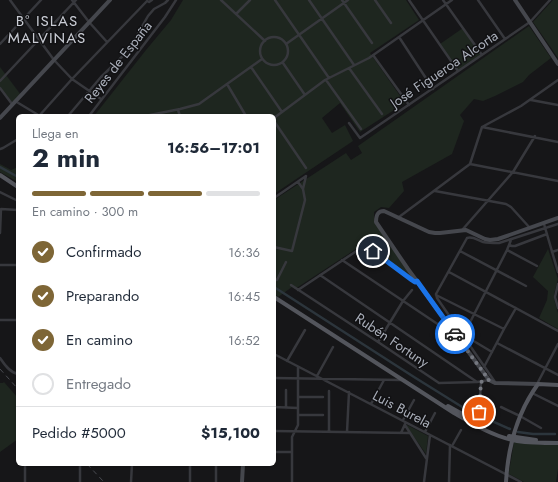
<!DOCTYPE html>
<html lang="es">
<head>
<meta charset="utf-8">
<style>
	:root { --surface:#fff; --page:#f2f2f3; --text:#1f2937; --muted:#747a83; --line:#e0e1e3; --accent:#7e6636 }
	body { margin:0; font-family:Jost,sans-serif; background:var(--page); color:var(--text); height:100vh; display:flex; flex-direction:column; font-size:15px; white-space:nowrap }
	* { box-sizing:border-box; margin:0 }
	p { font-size:13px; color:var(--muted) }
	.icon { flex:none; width:22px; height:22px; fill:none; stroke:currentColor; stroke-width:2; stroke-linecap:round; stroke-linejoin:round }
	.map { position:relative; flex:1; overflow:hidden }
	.side { position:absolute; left:16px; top:114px; width:260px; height:352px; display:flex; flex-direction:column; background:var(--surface); border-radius:6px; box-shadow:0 1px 3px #0004 }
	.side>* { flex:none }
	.pin { position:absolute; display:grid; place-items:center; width:34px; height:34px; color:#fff; margin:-17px; border:2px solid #fff; border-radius:50%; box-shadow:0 1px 4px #0007 }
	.courier { position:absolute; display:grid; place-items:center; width:40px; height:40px; margin:-20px; border:3px solid #1a73e8; border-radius:50%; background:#fff; color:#222; box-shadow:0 1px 5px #0007 }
	.overview em { font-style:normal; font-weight:700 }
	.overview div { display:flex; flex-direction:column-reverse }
	.overview { display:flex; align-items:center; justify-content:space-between; height:68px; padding:0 16px }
	h1 { font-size:26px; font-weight:700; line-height:30px }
	.bar { display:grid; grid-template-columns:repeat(4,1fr); gap:6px 4px; align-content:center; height:48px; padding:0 16px }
	.bar i { height:5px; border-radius:3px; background:var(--line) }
	.bar .selected { background:var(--accent) }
	.bar p { grid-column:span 4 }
	.line { display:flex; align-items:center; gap:10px; padding:0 16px; border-top:1px solid var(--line) }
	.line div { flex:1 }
	ol { padding:0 16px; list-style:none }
	li { display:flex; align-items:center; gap:12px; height:44px }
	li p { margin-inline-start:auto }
	li .icon { padding:4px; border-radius:50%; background:var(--accent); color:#fff; stroke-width:4 }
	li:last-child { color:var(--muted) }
	li i { width:22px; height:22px; border:2px solid var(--line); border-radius:50% }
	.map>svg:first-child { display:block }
	.green { fill:#1e261f }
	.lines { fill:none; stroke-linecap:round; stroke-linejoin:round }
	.canal { stroke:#2c353c; stroke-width:2.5 }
	.street { stroke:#37383d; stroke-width:2.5 }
	.secondary { stroke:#45474d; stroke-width:4 }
	.primary { stroke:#53555c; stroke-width:4 }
	.rail { stroke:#4a4c52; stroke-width:1; stroke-dasharray:5 4; stroke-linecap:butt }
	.done { stroke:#757880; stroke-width:4; stroke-dasharray:0 7.2 }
	.route { stroke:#1a73e8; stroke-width:5 }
	.labels { text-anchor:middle; stroke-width:3; stroke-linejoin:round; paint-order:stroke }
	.street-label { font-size:14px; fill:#a8adb8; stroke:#111113 }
	.neighbourhood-label { font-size:15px; letter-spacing:1px; fill:#c9ccd4; stroke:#111113 }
</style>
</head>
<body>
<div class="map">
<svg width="558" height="482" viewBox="0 0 558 482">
	<rect width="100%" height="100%" fill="#161618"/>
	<path class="green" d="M 183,0 L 406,0 L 419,20 L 370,53 L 405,103 L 360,132 L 340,103 L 322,118 L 332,133 L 345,125 L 353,141 L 274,194 L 274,116 L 179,116 L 178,114 L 168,116 L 94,116 L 146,50 L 171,20 Z
		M 553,0 L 558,0 L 558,58 L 533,22 Z
		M 529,26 L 551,58 L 529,75 L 523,82 L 495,96 L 483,101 L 474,99 L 460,115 L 464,121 L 452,154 L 402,182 L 404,191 L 389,208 L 381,207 L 374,212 L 374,222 L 412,276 L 412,278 L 365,243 L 295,289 L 292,287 L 278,297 L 274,294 L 274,200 L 346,153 L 351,160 L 362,153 L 358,146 Z
		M 463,28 L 482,55 L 458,71 L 440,44 Z
		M 0,67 L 21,95 L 12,104 L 0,87 Z
		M 0,164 L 11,170 L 18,167 L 18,182 L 0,172 Z
		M 548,249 L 558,279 L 554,294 L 555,303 L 558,313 L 558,329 L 539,318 L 547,300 L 548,291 L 533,277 Z
		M 4,382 L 18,398 L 18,439 L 0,452 L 0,383 L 3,383 Z
		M 407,425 L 428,436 L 426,454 L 407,427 Z
		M 514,442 L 543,445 L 558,445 L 558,469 L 556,482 L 524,482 L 509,474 L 509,472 Z"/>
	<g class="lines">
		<path class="canal" d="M 0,167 L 18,177
			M 274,287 L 414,377 L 467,410 L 510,429
			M 518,432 L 533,434 L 555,434"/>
		<path class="street" d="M 10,0 L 54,60 L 72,79 L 101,99
			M 72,0 L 89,22 L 107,42
			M 221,0 L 265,41
			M 275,0 L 329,78
			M 309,0 L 354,65
			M 342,0 L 372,43
			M 375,0 L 391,23
			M 409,0 L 458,71
			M 443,0 L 482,55
			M 478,0 L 505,39
			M 236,14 L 250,0
			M260 51a14 14 0 1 1 28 0a14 14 0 1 1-28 0Z
			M 399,37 L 433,89
			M 0,44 L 41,0
			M 286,44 L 348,0
			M 373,55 L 409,105
			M 283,63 L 305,95
			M 251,67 L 282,112
			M 349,68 L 382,114
			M 326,80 L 361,129
			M 0,81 L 76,0
			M 227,84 L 246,116
			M 0,88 L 12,104
			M 531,100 L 558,105
			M 15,101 L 40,116
			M 178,110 L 180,116
			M 39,116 L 72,79 L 147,1 L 149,2 L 152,0
			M 68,116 L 101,77 L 128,51 L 148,16 L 154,9 L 165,3 L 168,0
			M 89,116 L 165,17 L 176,0
			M 145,116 L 180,109 L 199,104 L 262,59
			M 274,118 L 325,80 L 369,58 L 452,0
			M 274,121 L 306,168
			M 349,123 L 360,138 L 530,22 L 550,0
			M 482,127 L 558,142
			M 0,149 L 3,148 L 18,139
			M 470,164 L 558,181
			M 435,191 L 506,204 L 511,207 L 530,228
			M 0,192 L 18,201
			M 274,198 L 306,176 L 303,189
			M 1,209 L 18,210
			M 399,217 L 470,164 L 482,127 L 521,106 L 558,80
			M 544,224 L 558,272
			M 463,229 L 513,172 L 535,136
			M 0,233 L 1,209
			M 509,245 L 512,246 L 515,246 L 547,234
			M 274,247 L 292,251 L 305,200 L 303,189 L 298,182
			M 507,250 L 537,266
			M 460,251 L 526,286
			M 552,252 L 558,250
			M 342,260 L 448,331 L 455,334
			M 0,265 L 18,265
			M 449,272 L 558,331
			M 320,275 L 477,382
			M 274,279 L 277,280 L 286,262
			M 558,284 L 555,297 L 558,308
			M 291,285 L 378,342 L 439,383 L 477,382 L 489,380
			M 298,290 L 364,246 L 373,251 L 412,280 L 416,282
			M 436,294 L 467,238 C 473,236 477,240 483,242 C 488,243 494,243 499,243 L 558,224
			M 436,294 L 437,298 L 495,382
			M 436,295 L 504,329
			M 0,320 L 18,320
			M 463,336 L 507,250 L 511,240
			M 466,340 L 472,340 L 492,352
			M 378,342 L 403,301 L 412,290
			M 497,343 L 558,375
			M 274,354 L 521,482
			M 0,358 C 4,364 10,373 18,374
			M 287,361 L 305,330
			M 484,367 L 504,329 L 516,308
			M 317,376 L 333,347
			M 274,378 L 401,380
			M 537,384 L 558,344
			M 329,391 L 329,432
			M 532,393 L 558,406
			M 298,397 L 323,397
			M 371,404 L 384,380
			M 274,407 L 298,408
			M 501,407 L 520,416 L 541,428
			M 286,408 L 286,390
			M 479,412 L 481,382
			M 298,415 L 323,415
			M 403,420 L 414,400
			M 405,425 L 426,458
			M 274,431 L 409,433
			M 347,432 L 349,392
			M 425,432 L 435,413
			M 401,433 L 405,424
			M 452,446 L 461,430
			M 274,452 L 291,452
			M 25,482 L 25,464
			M 80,482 L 80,464
			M 131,482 L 132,464
			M 190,482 L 190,464
			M 216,482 L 216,464
			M 292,482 L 292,437 L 298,425 L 298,367
			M 424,482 L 430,435
			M 449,482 L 450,445"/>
		<path class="secondary" d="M 515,0 L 558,64
			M 0,118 L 110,0
			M 538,384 L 495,383 L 489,380 L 408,269 L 376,222 C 376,216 377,211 384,211 L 429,232 L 435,233 L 440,233 L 466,230 L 485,239 L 490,240 L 498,239 L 558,218
			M 242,482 L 243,464"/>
		<path class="primary" d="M 0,175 L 18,187
			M 274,297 L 454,413 C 473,424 494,437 517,441 C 531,443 544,443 558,443
			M 448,406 L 484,426
			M 509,436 L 536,440
			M 506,482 C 508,447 517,413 538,384 L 558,385"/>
		<path class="rail" d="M 0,369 L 18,389
			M 87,464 L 104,482"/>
	</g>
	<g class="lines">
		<path class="done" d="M 455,334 L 489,380 L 481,382 L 479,412"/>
		<path class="route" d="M 373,251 L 412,280 L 415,282 L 417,281 L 455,334"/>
	</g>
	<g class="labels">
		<g class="street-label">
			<text transform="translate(118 62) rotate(-52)" y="5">Reyes de España</text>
			<text transform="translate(444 69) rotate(-34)" y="5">José Figueroa Alcorta</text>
			<text transform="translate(392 340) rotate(34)" y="5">Rubén Fortuny</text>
			<text transform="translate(402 409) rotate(28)" y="5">Luis Burela</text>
		</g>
		<g class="neighbourhood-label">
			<text x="47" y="26">B° ISLAS<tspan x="47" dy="17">MALVINAS</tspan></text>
		</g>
	</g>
</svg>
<div class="pin" style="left:479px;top:412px;background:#ea580c"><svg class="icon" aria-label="bag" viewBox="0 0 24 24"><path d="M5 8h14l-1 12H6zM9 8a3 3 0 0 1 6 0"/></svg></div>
<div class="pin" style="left:373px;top:251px;background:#1f2937"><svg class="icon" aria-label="home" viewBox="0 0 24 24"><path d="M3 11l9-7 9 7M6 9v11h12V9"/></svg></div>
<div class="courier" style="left:455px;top:334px"><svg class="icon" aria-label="car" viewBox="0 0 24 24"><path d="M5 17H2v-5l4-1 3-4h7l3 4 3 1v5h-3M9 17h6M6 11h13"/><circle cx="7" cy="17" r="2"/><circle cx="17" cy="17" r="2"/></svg></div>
<section class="side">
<div class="overview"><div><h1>2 min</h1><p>Llega en</p></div><em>16:56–17:01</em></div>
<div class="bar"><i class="selected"></i><i class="selected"></i><i class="selected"></i><i></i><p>En camino · 300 m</p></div>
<ol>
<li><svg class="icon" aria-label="check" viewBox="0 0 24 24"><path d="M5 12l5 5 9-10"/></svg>Confirmado<p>16:36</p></li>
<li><svg class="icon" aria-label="check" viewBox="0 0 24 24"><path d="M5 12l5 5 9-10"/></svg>Preparando<p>16:45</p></li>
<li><svg class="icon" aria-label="check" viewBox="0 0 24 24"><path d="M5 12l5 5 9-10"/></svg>En camino<p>16:52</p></li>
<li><i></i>Entregado</li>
</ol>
<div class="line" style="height:52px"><div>Pedido #5000</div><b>$15,100</b></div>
</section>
</div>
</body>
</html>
